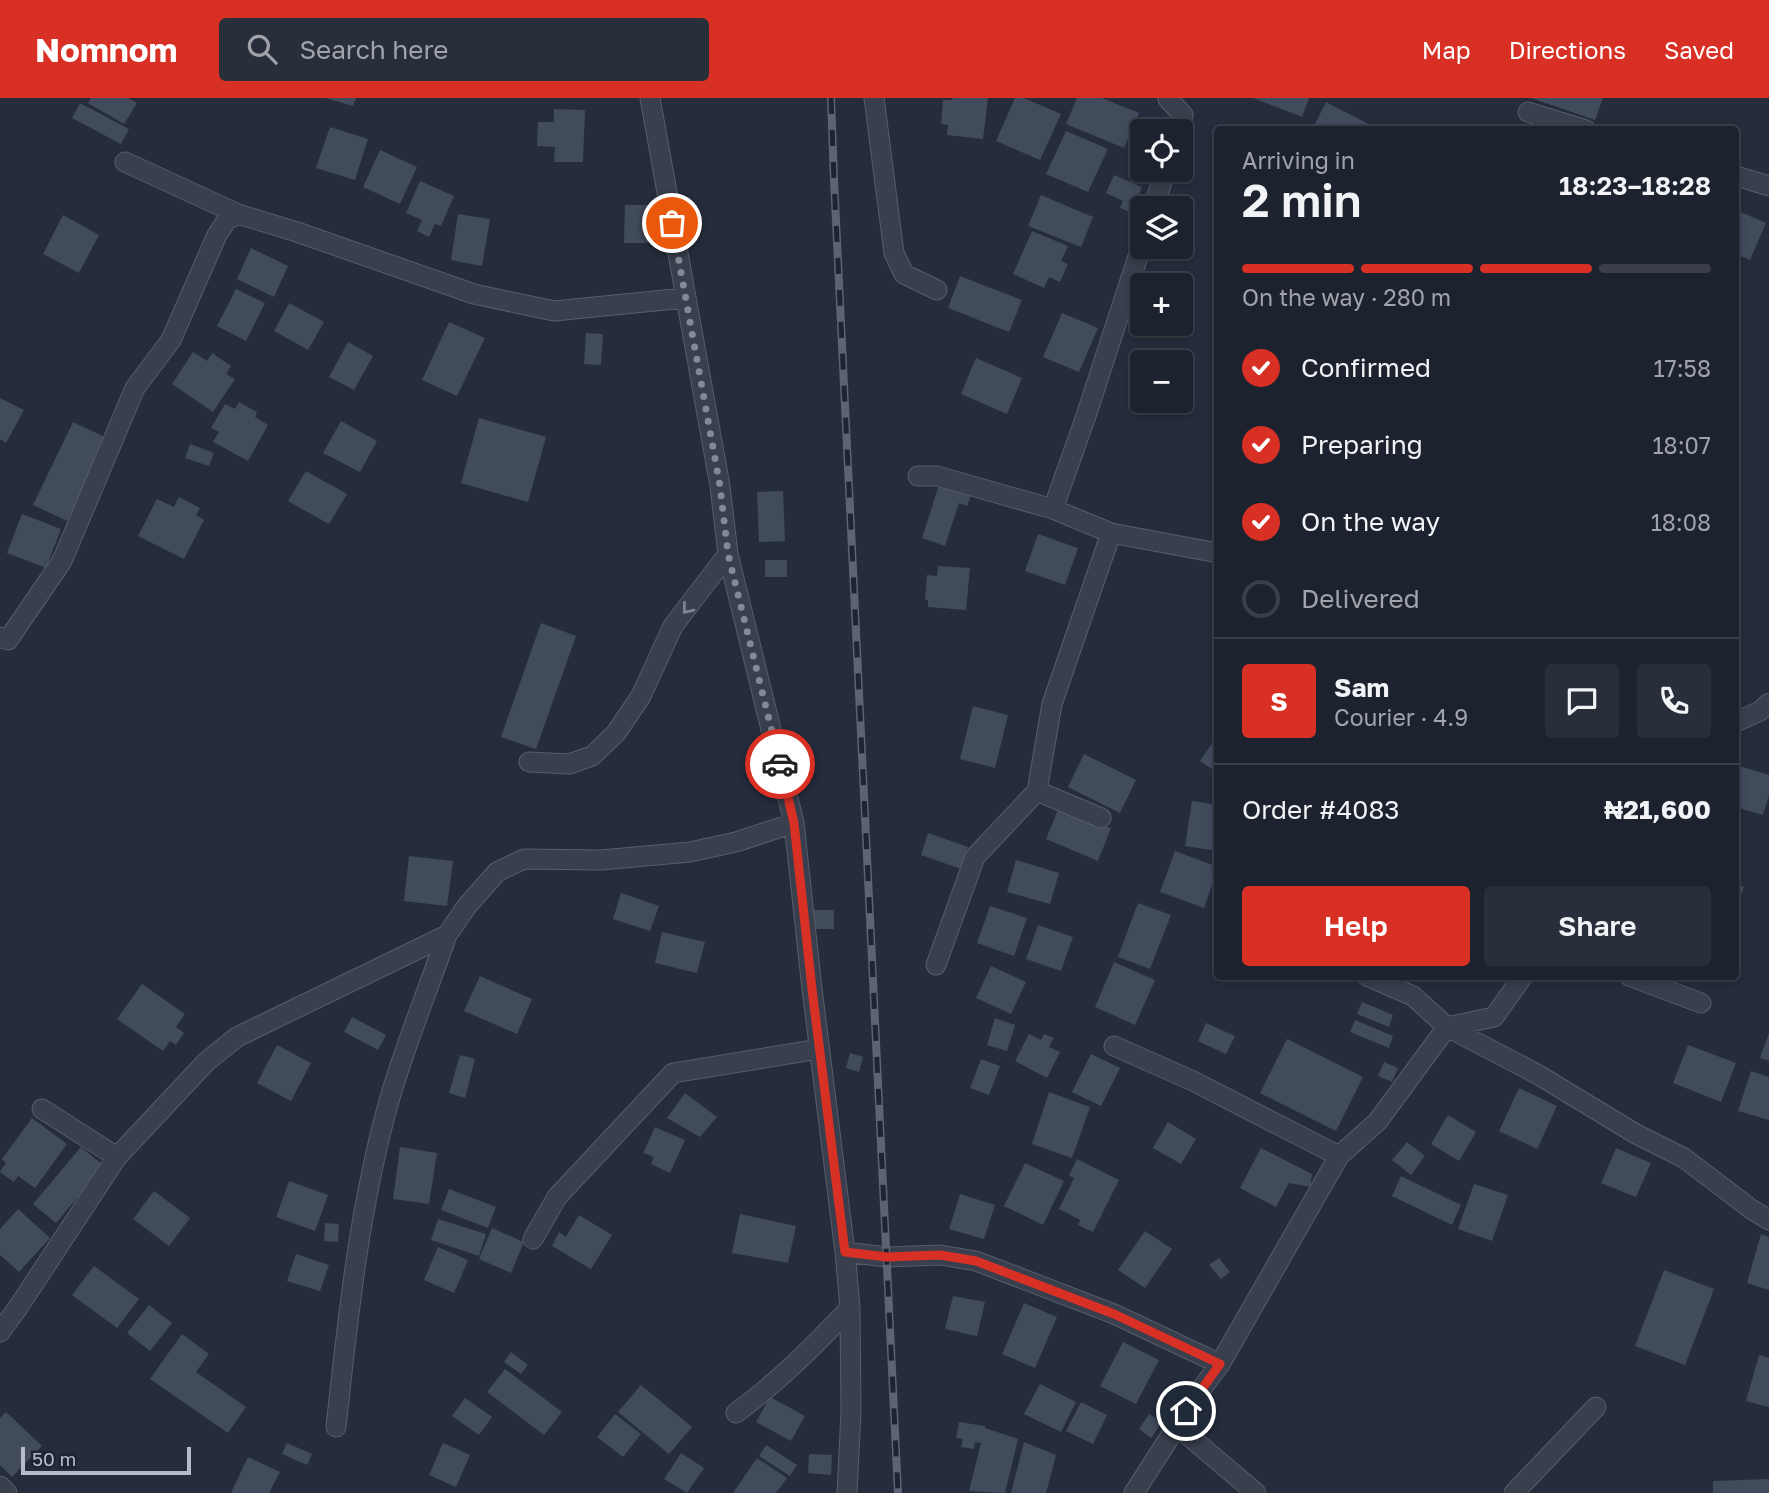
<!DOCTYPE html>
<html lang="en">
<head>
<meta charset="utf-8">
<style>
	:root { --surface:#1c222e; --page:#292f3a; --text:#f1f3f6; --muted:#a0a4aa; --line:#3a3f4a; --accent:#d93025 }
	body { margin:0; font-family:"Golos Text",sans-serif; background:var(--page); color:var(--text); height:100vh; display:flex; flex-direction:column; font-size:26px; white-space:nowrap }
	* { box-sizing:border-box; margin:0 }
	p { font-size:23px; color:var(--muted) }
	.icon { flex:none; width:38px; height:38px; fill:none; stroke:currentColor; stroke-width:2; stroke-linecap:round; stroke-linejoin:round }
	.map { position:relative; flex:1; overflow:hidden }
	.side { position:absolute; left:1214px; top:28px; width:525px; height:854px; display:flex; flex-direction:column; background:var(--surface); border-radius:7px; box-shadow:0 4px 10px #0003,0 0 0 2px var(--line) }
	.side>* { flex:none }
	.fabs { position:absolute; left:1130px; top:21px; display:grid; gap:14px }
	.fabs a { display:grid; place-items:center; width:63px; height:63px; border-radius:7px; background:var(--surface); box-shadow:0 4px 10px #0003,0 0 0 2px var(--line); font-size:35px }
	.scale { position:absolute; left:21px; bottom:18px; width:170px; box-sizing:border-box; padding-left:7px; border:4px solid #b5bbc8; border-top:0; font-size:19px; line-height:24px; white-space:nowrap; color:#b5bbc8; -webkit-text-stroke:5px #1e2432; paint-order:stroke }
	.pin { position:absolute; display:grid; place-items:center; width:60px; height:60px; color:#fff; margin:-30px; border:4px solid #fff; border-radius:50%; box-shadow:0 2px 7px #0007 }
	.courier { position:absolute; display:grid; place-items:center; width:70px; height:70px; margin:-35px; border:5px solid #d93025; border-radius:50%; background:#fff; color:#222; box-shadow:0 2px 9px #0007 }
	.summary em { font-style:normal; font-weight:600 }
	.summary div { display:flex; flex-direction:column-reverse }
	.summary { display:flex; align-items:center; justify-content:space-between; height:119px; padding:0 28px }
	h1 { font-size:46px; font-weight:600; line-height:52px }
	.bar { display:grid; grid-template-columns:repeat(4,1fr); gap:10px 7px; align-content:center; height:84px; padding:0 28px }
	.bar i { height:9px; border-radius:5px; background:var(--line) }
	.bar .active { background:var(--accent) }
	.bar p { grid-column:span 4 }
	.line { display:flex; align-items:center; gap:18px; padding:0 28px; border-top:2px solid var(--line) }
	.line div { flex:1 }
	.round { display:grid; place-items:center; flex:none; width:74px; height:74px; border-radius:7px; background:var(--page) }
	ol { padding:0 28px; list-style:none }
	li { display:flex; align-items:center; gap:21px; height:77px }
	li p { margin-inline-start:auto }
	li .icon { padding:7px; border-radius:50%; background:var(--accent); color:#fff; stroke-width:4 }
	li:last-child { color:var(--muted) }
	li i { width:38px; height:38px; border:4px solid var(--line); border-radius:50% }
	.primary-button { display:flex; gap:14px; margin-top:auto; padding:14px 28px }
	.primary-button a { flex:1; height:80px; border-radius:7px; background:var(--accent); color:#fff; font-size:28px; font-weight:600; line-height:80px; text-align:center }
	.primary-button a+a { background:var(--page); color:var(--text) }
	header { display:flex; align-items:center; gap:42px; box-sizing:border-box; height:98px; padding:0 35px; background:var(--accent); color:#fff }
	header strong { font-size:33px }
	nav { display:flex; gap:38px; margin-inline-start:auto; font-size:24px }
	.search { width:490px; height:63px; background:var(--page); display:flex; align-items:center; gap:18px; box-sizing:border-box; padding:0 24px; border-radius:7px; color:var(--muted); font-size:26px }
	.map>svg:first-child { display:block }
	.building { fill:#414b5c }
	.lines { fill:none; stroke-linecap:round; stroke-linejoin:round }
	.street-casing { stroke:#575d6b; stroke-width:21 }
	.street { stroke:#393f4d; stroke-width:19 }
	.rail-casing { stroke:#5b6374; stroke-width:8 }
	.rail { stroke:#1e2432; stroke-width:5; stroke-dasharray:16; stroke-linecap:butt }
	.oneway { stroke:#7d8391 }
	.done { stroke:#838997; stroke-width:7; stroke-dasharray:0 12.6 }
	.route { stroke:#d93025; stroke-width:9 }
</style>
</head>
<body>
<header>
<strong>Nomnom</strong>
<div class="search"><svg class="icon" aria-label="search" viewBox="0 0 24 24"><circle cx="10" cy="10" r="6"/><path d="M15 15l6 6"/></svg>Search here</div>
<nav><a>Map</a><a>Directions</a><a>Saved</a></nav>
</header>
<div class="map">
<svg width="1769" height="1395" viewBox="0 0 1769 1395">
	<rect width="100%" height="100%" fill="#252d3d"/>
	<path class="building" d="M 91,0 L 128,0 L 137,5 L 124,26 L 88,5 Z
		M 326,0 L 356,0 L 353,8 Z
		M 953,0 L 988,0 L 983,41 L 947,37 L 948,27 L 941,26 L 943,2 L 952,2 Z
		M 1015,0 L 1024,0 L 1061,16 L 1040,62 L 996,43 Z
		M 1077,0 L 1102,0 L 1139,15 L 1124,50 L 1066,26 Z
		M 1253,0 L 1309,0 L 1302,19 Z
		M 1531,0 L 1603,0 L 1595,22 Z
		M 1326,4 L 1380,32 L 1325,32 L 1315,26 Z
		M 80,5 L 129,31 L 121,46 L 72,20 Z
		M 554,11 L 585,12 L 583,64 L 554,64 L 555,49 L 537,48 L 538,24 L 554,24 Z
		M 330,29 L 368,41 L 355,82 L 316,70 Z
		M 1066,33 L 1108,51 L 1088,94 L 1046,76 Z
		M 380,52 L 417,69 L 400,106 L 363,89 Z
		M 1114,77 L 1142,89 L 1136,104 L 1141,106 L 1137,117 L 1120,110 L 1123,103 L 1106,95 Z
		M 420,83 L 454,98 L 441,128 L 435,126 L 429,139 L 417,133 L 422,122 L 406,115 Z
		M 1041,97 L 1093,119 L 1081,149 L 1028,128 Z
		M 625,107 L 649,107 L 648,145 L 624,145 Z
		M 1736,112 L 1766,125 L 1750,162 L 1736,156 Z
		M 458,116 L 490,121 L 482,168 L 451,162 Z
		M 63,117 L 99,137 L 79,175 L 43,156 Z
		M 1032,133 L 1068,148 L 1061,163 L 1068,166 L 1060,184 L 1049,179 L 1044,190 L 1013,176 Z
		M 251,150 L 288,168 L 274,199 L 237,181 Z
		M 960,178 L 1022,202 L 1009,234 L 948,210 Z
		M 236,191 L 265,205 L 246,243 L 217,228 Z
		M 289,205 L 324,224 L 308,252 L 274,233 Z
		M 1062,215 L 1098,230 L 1079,274 L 1043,259 Z
		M 449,224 L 485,240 L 457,298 L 422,282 Z
		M 586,235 L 603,236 L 601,267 L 584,266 Z
		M 348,244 L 373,258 L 354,292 L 329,279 Z
		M 193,254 L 207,263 L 212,255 L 231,268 L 226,276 L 235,281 L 213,314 L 172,286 Z
		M 976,260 L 1022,280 L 1007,316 L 961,296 Z
		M 0,300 L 24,312 L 6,345 L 0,341 Z
		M 239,304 L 257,314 L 255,319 L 268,327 L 248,363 L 213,344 L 219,334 L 211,330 L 225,306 L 235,311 Z
		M 479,320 L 546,339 L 528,404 L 461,385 Z
		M 341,323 L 377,343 L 360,374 L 323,355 Z
		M 73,324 L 107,340 L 67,423 L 33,407 Z
		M 190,346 L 214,355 L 209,368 L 185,360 Z
		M 306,373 L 347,396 L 329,426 L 288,403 Z
		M 939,387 L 971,397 L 967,408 L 959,405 L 945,448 L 922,440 Z
		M 783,393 L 785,443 L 759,444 L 757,394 Z
		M 179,399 L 200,410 L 196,417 L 204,422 L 184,461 L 138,438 L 157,401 L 174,409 Z
		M 22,416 L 61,431 L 46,470 L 7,455 Z
		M 1038,436 L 1078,450 L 1065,487 L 1025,473 Z
		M 765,462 L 787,462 L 787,479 L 765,479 Z
		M 938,468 L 970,470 L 966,512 L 928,509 L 928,502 L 925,502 L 927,477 L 937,478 Z
		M 541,525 L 576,538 L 536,651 L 501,639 Z
		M 973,608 L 1008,617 L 995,670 L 960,661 Z
		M 1215,641 L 1218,643 L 1218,675 L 1200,663 Z
		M 1084,656 L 1136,682 L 1120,715 L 1068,689 Z
		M 1736,667 L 1769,677 L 1769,697 L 1763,717 L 1736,709 Z
		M 1192,703 L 1218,707 L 1218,753 L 1185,748 Z
		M 1059,709 L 1111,730 L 1098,763 L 1046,741 Z
		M 928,735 L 968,749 L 961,771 L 921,757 Z
		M 1175,753 L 1218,769 L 1204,810 L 1160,794 Z
		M 409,758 L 453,763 L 447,808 L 404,803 Z
		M 1016,762 L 1059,775 L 1050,806 L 1007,794 Z
		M 1736,786 L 1744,789 L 1736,811 Z
		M 621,795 L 659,808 L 650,833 L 613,821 Z
		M 1138,805 L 1171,817 L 1150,871 L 1118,859 Z
		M 990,808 L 1027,820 L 1014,858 L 977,845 Z
		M 812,812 L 834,812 L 834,831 L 812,831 Z
		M 1038,827 L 1073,839 L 1061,873 L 1026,861 Z
		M 662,834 L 705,844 L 697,875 L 655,865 Z
		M 1114,864 L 1155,882 L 1135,927 L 1095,909 Z
		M 991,868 L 1026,884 L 1011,916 L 976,900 Z
		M 480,878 L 532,901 L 517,936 L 464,913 Z
		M 142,886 L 185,916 L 176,929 L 184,935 L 176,947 L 170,943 L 163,953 L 117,921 Z
		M 1362,904 L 1393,917 L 1389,929 L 1357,916 Z
		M 352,919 L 386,937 L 378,952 L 344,934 Z
		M 995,920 L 1015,927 L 1007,953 L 987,947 Z
		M 1355,922 L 1393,938 L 1389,950 L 1350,934 Z
		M 1206,925 L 1235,938 L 1226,956 L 1198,943 Z
		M 1769,935 L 1769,963 L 1760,960 Z
		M 1029,936 L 1041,942 L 1044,936 L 1054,940 L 1049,949 L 1060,954 L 1047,980 L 1015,963 Z
		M 1287,941 L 1363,979 L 1336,1033 L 1260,995 Z
		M 277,947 L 311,965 L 291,1003 L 257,985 Z
		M 1688,947 L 1736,965 L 1721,1004 L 1673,985 Z
		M 850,955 L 863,959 L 859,974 L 846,970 Z
		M 1091,956 L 1120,970 L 1101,1008 L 1072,994 Z
		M 460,957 L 475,961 L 465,1000 L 449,995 Z
		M 981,961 L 1000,968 L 989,997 L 970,990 Z
		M 1384,964 L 1398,970 L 1392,984 L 1378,978 Z
		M 1751,973 L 1769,979 L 1769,1022 L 1738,1013 Z
		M 1519,990 L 1557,1008 L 1537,1051 L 1499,1033 Z
		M 1049,994 L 1090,1009 L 1072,1060 L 1032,1046 Z
		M 685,995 L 717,1019 L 700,1039 L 667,1020 Z
		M 1448,1017 L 1476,1034 L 1459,1063 L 1431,1046 Z
		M 32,1020 L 67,1046 L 35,1090 L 18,1078 L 14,1084 L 0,1074 L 6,1065 L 2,1061 Z
		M 1168,1024 L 1196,1041 L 1181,1066 L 1153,1050 Z
		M 655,1029 L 685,1042 L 670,1075 L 651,1066 L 654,1059 L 643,1055 Z
		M 1407,1044 L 1425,1058 L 1411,1077 L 1392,1062 Z
		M 81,1049 L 104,1068 L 56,1125 L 33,1106 Z
		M 400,1049 L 437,1055 L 429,1106 L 393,1101 Z
		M 1261,1050 L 1312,1076 L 1310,1089 L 1289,1085 L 1276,1109 L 1240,1090 Z
		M 1616,1050 L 1651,1065 L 1636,1099 L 1601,1085 Z
		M 1077,1061 L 1119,1082 L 1093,1134 L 1078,1127 L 1080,1122 L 1059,1111 L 1074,1080 L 1069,1078 Z
		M 1025,1065 L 1064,1083 L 1043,1127 L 1004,1108 Z
		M 1401,1078 L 1461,1107 L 1452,1127 L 1392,1098 Z
		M 289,1083 L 328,1097 L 315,1133 L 276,1119 Z
		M 1474,1086 L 1508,1097 L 1492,1143 L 1458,1131 Z
		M 449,1091 L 496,1109 L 488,1130 L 441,1112 Z
		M 154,1093 L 190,1120 L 169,1148 L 133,1121 Z
		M 960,1096 L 995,1107 L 984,1141 L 949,1131 Z
		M 18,1111 L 50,1140 L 19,1174 L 0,1157 L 0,1131 Z
		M 740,1116 L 796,1128 L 788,1165 L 732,1155 Z
		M 579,1117 L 612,1137 L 591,1171 L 552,1148 L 559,1134 L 566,1139 Z
		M 438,1121 L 486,1136 L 479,1158 L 431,1142 Z
		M 325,1125 L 339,1126 L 338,1144 L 324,1143 Z
		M 492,1130 L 524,1144 L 511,1175 L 479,1161 Z
		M 1145,1133 L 1172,1151 L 1145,1190 L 1118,1172 Z
		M 1761,1136 L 1769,1139 L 1769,1192 L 1747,1185 Z
		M 438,1149 L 468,1162 L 454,1195 L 424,1182 Z
		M 296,1156 L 329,1167 L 320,1193 L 287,1183 Z
		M 1219,1160 L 1230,1174 L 1221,1181 L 1209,1167 Z
		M 94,1168 L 139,1201 L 117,1230 L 72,1197 Z
		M 1664,1172 L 1714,1191 L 1685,1267 L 1635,1248 Z
		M 953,1198 L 985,1204 L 977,1238 L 945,1231 Z
		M 1024,1205 L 1057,1219 L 1035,1270 L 1002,1256 Z
		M 149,1207 L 172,1225 L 150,1253 L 127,1235 Z
		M 182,1236 L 209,1256 L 196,1274 L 246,1309 L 228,1335 L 150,1281 Z
		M 1123,1244 L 1159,1262 L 1136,1306 L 1100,1288 Z
		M 511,1254 L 528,1267 L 521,1276 L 504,1264 Z
		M 1759,1257 L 1769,1260 L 1769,1309 L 1746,1303 Z
		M 505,1271 L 562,1314 L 544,1337 L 487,1294 Z
		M 1040,1286 L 1076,1304 L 1061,1334 L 1024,1316 Z
		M 641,1287 L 692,1329 L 669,1356 L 618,1314 Z
		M 770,1299 L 805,1318 L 791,1343 L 756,1324 Z
		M 465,1300 L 492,1319 L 479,1337 L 452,1318 Z
		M 1081,1304 L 1107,1317 L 1093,1346 L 1066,1333 Z
		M 6,1314 L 42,1348 L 12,1379 L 0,1367 L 0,1320 Z
		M 615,1316 L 641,1336 L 623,1359 L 597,1339 Z
		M 1149,1316 L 1162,1324 L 1151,1340 L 1139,1331 Z
		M 959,1324 L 985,1328 L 985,1330 L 1018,1341 L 1005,1395 L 969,1393 L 981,1345 L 975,1344 L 974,1351 L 961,1349 L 963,1341 L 956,1340 Z
		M 1024,1344 L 1056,1357 L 1046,1395 L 1011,1395 Z
		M 287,1345 L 312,1356 L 307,1367 L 282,1356 Z
		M 443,1345 L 470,1357 L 456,1389 L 429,1377 Z
		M 766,1347 L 797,1367 L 790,1378 L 759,1358 Z
		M 681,1355 L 704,1370 L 687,1395 L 664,1381 Z
		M 809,1356 L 832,1357 L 831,1377 L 808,1375 Z
		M 248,1359 L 280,1374 L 269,1395 L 231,1395 Z
		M 757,1360 L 787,1380 L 776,1395 L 733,1395 Z
		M 1769,1381 L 1769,1395 L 1713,1395 L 1713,1383 Z"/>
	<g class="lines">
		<g class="street-casing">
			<path id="street" d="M 650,0 L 720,388 L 728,456 L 794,725 L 812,891 L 845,1154 L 850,1210 L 851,1314 L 847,1395
				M 874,0 L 894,155 L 904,176 L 937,192
				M 1168,1 L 1183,17 L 1178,33
				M 1528,14 L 1586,32
				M 125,64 L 238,116
				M 1736,78 L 1769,88
				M 1153,110 L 1166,72
				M 918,378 L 937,378 L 1053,411 L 1111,435 L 1218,455
				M 1053,411 L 1086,318 L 1143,143
				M 0,539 L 8,542 L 62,463 L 135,290 L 171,242 L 217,137 L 227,122 L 238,116 L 297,134 L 474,196 L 554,213 L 685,200
				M 1736,624 L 1760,613 L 1769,605
				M 529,664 L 569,666 L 592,658 L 616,635 L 641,598 L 673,528 L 728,456
				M 1037,693 L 1101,720
				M 936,867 L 975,759 L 1037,693 L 1052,606 L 1111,435
				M 1367,878 L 1413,898 L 1447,929 L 1537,976 L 1636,1036 L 1684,1060 L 1751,1111 L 1769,1122
				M 1629,878 L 1701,905
				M 1114,948 L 1193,983 L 1339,1058
				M 42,1011 L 117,1059
				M 533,1141 L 557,1099 L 673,975 L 819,951
				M 845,1154 L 887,1159 L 940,1157 L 976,1163 L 1114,1216 L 1220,1266
				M 0,1234 L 17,1211 L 117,1059 L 206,964 L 237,939 L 447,837 L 467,808 L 497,774 L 524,761 L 601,762 L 690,754 L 736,744 L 794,725
				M 736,1315 C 778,1284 814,1248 850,1210
				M 1177,1328 L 1256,1395
				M 336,1329 C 348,1219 359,1110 389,1003 C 405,947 428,892 447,837
				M 0,1388 L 7,1395
				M 1134,1395 L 1196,1298 L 1220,1266 L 1339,1058 L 1378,1023 L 1447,929 L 1494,919 L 1523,878
				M 1514,1395 L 1596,1309"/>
		</g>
		<use href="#street" class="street"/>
		<g class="rail-casing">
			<path id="rail" d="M 831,0 L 834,82 L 898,1395"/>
		</g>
		<use href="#rail" class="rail"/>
	</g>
	<defs><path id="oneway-chevron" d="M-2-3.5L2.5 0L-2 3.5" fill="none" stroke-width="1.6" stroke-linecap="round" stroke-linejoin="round" transform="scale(1.75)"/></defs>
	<use class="oneway" href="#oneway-chevron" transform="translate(687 511) rotate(129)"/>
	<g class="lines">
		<path class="done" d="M 672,125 L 720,388 L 728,456 L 780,666"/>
		<path class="route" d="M 780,666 L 794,725 L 812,891 L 845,1154 L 887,1159 L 940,1157 L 976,1163 L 1114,1216 L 1220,1266 L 1186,1313"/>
	</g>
</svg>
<div class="fabs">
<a><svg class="icon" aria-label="locate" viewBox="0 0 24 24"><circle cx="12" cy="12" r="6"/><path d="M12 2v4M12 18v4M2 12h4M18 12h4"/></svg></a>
<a><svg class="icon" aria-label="layers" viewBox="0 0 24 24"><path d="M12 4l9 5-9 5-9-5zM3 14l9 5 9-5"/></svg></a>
<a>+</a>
<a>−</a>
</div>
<div class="scale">50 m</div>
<div class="pin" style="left:672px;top:125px;background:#ea580c"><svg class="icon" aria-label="bag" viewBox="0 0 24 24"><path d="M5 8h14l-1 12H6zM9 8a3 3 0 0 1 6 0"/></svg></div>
<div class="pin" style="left:1186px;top:1313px;background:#1f2937"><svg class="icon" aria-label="home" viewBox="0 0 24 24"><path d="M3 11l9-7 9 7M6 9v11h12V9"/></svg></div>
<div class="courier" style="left:780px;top:666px"><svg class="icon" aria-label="car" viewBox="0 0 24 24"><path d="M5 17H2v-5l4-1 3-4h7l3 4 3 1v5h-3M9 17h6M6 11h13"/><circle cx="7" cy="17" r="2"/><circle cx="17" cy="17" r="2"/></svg></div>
<section class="side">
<div class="summary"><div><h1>2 min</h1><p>Arriving in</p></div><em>18:23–18:28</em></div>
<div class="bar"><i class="active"></i><i class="active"></i><i class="active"></i><i></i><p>On the way · 280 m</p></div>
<ol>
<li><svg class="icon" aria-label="check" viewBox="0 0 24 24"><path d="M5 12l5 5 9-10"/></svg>Confirmed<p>17:58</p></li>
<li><svg class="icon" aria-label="check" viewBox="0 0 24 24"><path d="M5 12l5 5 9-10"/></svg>Preparing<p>18:07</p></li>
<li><svg class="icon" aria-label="check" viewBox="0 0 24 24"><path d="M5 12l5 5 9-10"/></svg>On the way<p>18:08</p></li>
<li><i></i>Delivered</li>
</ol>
<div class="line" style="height:126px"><b class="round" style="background:var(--accent);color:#fff">S</b><div><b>Sam</b><p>Courier · 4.9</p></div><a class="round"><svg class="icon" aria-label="chat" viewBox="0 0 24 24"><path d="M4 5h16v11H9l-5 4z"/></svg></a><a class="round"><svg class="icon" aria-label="phone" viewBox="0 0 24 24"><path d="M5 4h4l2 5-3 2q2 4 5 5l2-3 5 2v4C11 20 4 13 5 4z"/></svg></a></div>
<div class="line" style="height:91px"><div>Order #4083</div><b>₦21,600</b></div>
<div class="primary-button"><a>Help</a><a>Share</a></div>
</section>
</div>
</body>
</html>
